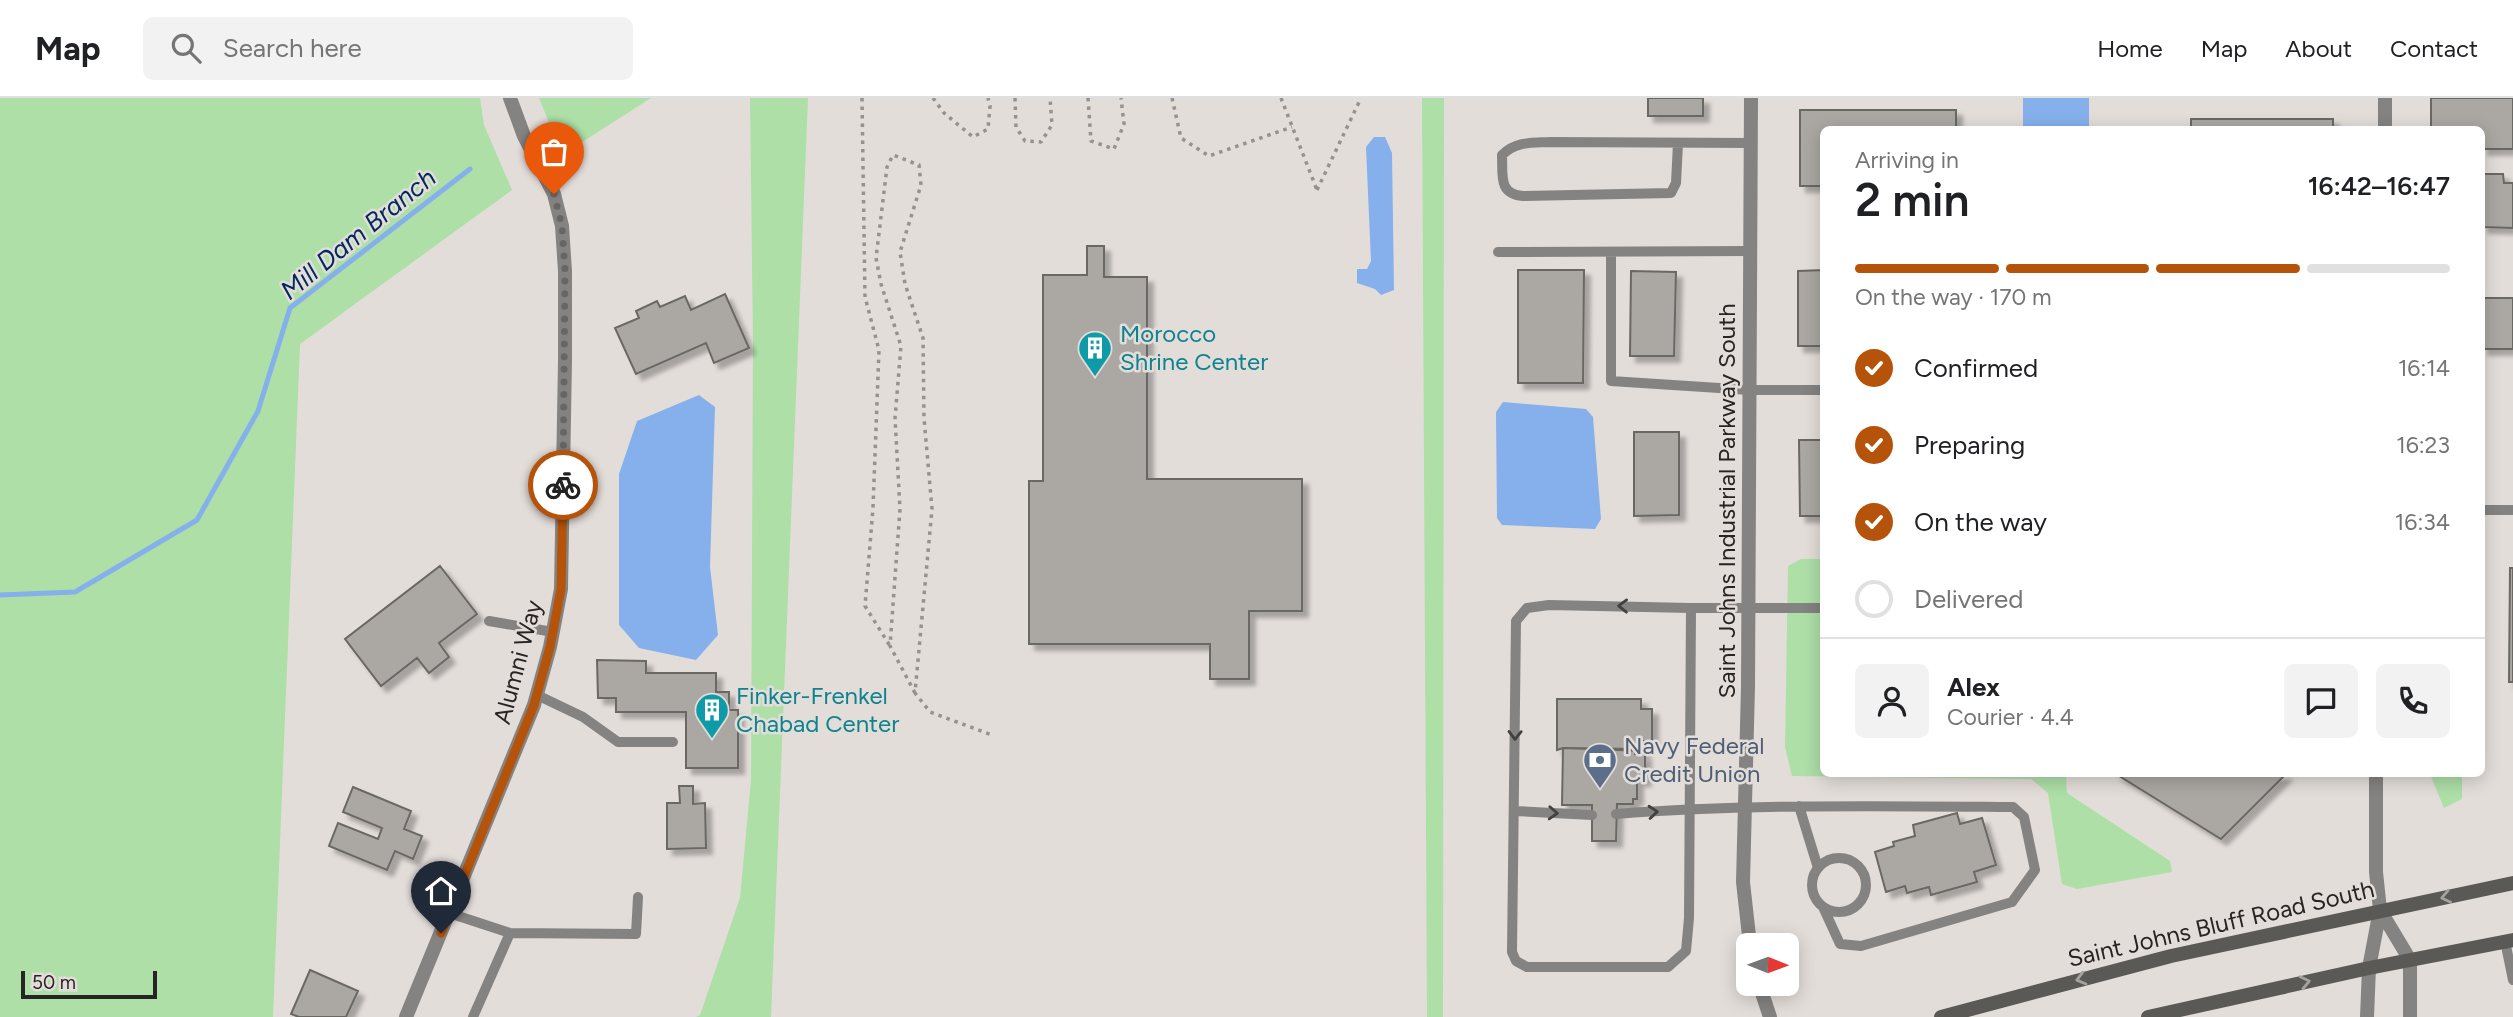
<!DOCTYPE html>
<html lang="en">
<head>
<meta charset="utf-8">
<style>
	:root { --surface:#fff; --page:#f2f2f2; --text:#202124; --muted:#757577; --line:#e0e0e0; --accent:#b45309 }
	body { margin:0; font-family:Figtree,sans-serif; background:var(--page); color:var(--text); height:100vh; display:flex; flex-direction:column; font-size:26px; white-space:nowrap }
	* { box-sizing:border-box; margin:0 }
	p { font-size:23px; color:var(--muted) }
	.icon { flex:none; width:38px; height:38px; fill:none; stroke:currentColor; stroke-width:2; stroke-linecap:round; stroke-linejoin:round }
	.map { position:relative; flex:1; overflow:hidden }
	.panel { position:absolute; left:1820px; top:28px; width:665px; height:651px; display:flex; flex-direction:column; background:var(--surface); border-radius:10px; box-shadow:0 4px 18px #0003 }
	.panel>* { flex:none }
	.needle { width:46px; rotate:91deg }
	.tools { position:absolute; left:1736px; top:835px; display:grid; gap:14px }
	.tools a { display:grid; place-items:center; width:63px; height:63px; border-radius:10px; background:var(--surface); box-shadow:0 4px 18px #0003; font-size:35px }
	.scale { position:absolute; left:21px; bottom:18px; width:136px; box-sizing:border-box; padding-left:7px; border:4px solid #272524; border-top:0; font-size:19px; line-height:24px; white-space:nowrap; color:#272524; -webkit-text-stroke:5px #e3ddd9; paint-order:stroke }
	.pin { position:absolute; display:grid; place-items:center; width:60px; height:60px; color:#fff; margin:-72px -30px; border-radius:50% 50% 50% 0; rotate:-45deg; box-shadow:0 0 7px #0007 }
	.pin .icon { rotate:45deg }
	.courier { position:absolute; display:grid; place-items:center; width:70px; height:70px; margin:-35px; border:5px solid #b45309; border-radius:50%; background:#fff; color:#222; box-shadow:0 2px 9px #0007 }
	.overview em { font-style:normal; font-weight:600 }
	.overview div { display:flex; flex-direction:column-reverse }
	.overview { display:flex; align-items:center; justify-content:space-between; height:119px; padding:0 35px }
	h1 { font-size:46px; font-weight:600; line-height:52px }
	.bar { display:grid; grid-template-columns:repeat(4,1fr); gap:10px 7px; align-content:center; height:84px; padding:0 35px }
	.bar i { height:9px; border-radius:5px; background:var(--line) }
	.bar .active { background:var(--accent) }
	.bar p { grid-column:span 4 }
	.line { display:flex; align-items:center; gap:18px; padding:0 35px; border-top:2px solid var(--line) }
	.line div { flex:1 }
	.round { display:grid; place-items:center; flex:none; width:74px; height:74px; border-radius:10px; background:var(--page) }
	ol { padding:0 35px; list-style:none }
	li { display:flex; align-items:center; gap:21px; height:77px }
	li p { margin-inline-start:auto }
	li .icon { padding:7px; border-radius:50%; background:var(--accent); color:#fff; stroke-width:4 }
	li:last-child { color:var(--muted) }
	li i { width:38px; height:38px; border:4px solid var(--line); border-radius:50% }
	header { display:flex; align-items:center; gap:42px; box-sizing:border-box; height:98px; padding:0 35px; background:var(--surface); border-bottom:2px solid var(--line) }
	header strong { font-size:33px }
	nav { display:flex; gap:38px; margin-inline-start:auto; font-size:24px }
	.search { width:490px; height:63px; background:var(--page); display:flex; align-items:center; gap:18px; box-sizing:border-box; padding:0 24px; border-radius:10px; color:var(--muted); font-size:26px }
	.map>svg:first-child { display:block }
	.green { fill:#addfa7 }
	.water { fill:#85b0eb }
	.lines { fill:none; stroke-linecap:round; stroke-linejoin:round }
	.stream { stroke:#85b0eb; stroke-width:5 }
	.building { fill:#aba7a2; stroke:#6b6863; stroke-width:2; filter:url(#shadow) }
	.path { stroke:#96918f; stroke-width:3.5; stroke-dasharray:3.5 5; stroke-linecap:butt }
	.service { stroke:#858381; stroke-width:10 }
	.minor { stroke:#858381; stroke-width:14 }
	.tertiary { stroke:#858381; stroke-width:14 }
	.secondary { stroke:#5b5956; stroke-width:14 }
	.oneway { stroke:#434140 }
	.oneway2 { stroke:#a6a29e }
	.done { stroke:#696563; stroke-width:7; stroke-dasharray:0 12.6 }
	.route { stroke:#b45309; stroke-width:9 }
	.labels { text-anchor:middle; stroke-width:5; stroke-linejoin:round; paint-order:stroke }
	.culture-label { font-size:24px; fill:#0d838f; stroke:#e3ddd9; text-anchor:start }
	.street-label { font-size:24px; fill:#272524; stroke:#e3ddd9 }
	.service-label { font-size:24px; fill:#4e5e75; stroke:#e3ddd9; text-anchor:start }
	.water-label { font-size:26px; font-style:italic; fill:#002a5d; stroke:#e3ddd9 }
</style>
</head>
<body>
<header>
<strong>Map</strong>
<div class="search"><svg class="icon" aria-label="search" viewBox="0 0 24 24"><circle cx="10" cy="10" r="6"/><path d="M15 15l6 6"/></svg>Search here</div>
<nav><a>Home</a><a>Map</a><a>About</a><a>Contact</a></nav>
</header>
<div class="map">
<svg width="2513" height="919" viewBox="0 0 2513 919">
	<defs>
		<filter id="shadow"><feDropShadow dx="6" dy="6" stdDeviation="2" flood-color="#0004"/></filter>
	</defs>
	<rect width="100%" height="100%" fill="#e3ddd9"/>
	<path class="green" d="M 0,0 L 480,0 L 484,27 L 512,92 L 300,246 L 273,919 L 0,919 Z
		M 539,0 L 651,0 L 576,48 L 557,44 Z
		M 750,0 L 808,0 L 771,919 L 696,919 L 700,917 L 740,800 L 751,682 L 753,245 Z
		M 1422,0 L 1444,0 L 1443,919 L 1427,919 Z
		M 1801,461 L 1823,461 L 1824,676 L 2066,676 L 2067,695 L 2170,763 L 2172,774 L 2077,791 L 2062,786 L 2048,695 L 2031,681 L 1792,678 L 1785,649 L 1788,468 Z
		M 2430,676 L 2462,676 L 2462,701 L 2444,710 Z"/>
	<path class="water" d="M 2023,0 L 2089,0 L 2089,31 L 2023,31 Z
		M 1374,39 L 1385,39 L 1392,55 L 1394,192 L 1381,197 L 1375,191 L 1357,185 L 1357,171 L 1367,171 L 1371,163 L 1366,49 Z
		M 699,297 L 715,309 L 710,469 L 718,537 L 696,562 L 639,550 L 619,527 L 619,376 L 637,323 Z
		M 1503,304 L 1586,311 L 1593,319 L 1601,421 L 1595,431 L 1502,427 L 1497,420 L 1496,314 Z"/>
	<g class="lines">
		<path class="stream" d="M 0,497 L 75,494 L 197,422 L 258,313 L 290,210 L 470,71"/>
	</g>
	<path class="building" d="M 1648,0 L 1703,0 L 1703,18 L 1648,18 Z
		M 2431,0 L 2513,0 L 2513,51 L 2482,51 L 2482,32 L 2431,32 Z
		M 1800,12 L 1956,12 L 1956,32 L 1824,32 L 1824,88 L 1800,88 Z
		M 2191,21 L 2333,21 L 2333,32 L 2191,32 Z
		M 2482,76 L 2503,76 L 2504,85 L 2513,85 L 2513,130 L 2482,129 Z
		M 1087,148 L 1104,148 L 1104,179 L 1147,179 L 1147,381 L 1302,381 L 1302,513 L 1249,513 L 1249,581 L 1210,581 L 1210,546 L 1029,546 L 1029,383 L 1043,383 L 1043,177 L 1087,177 Z
		M 1518,172 L 1584,172 L 1583,285 L 1518,285 Z
		M 1824,172 L 1824,248 L 1798,248 L 1798,173 Z
		M 1631,173 L 1676,174 L 1674,258 L 1630,258 Z
		M 725,196 L 749,250 L 714,265 L 706,245 L 636,276 L 615,230 L 639,220 L 636,213 L 657,203 L 660,209 L 685,198 L 691,212 Z
		M 2482,200 L 2513,200 L 2513,251 L 2482,251 Z
		M 1634,334 L 1679,334 L 1679,417 L 1634,418 Z
		M 1799,342 L 1824,342 L 1824,418 L 1800,418 Z
		M 440,468 L 477,516 L 439,545 L 449,559 L 429,575 L 417,560 L 381,588 L 345,541 Z
		M 2510,470 L 2513,470 L 2513,584 L 2509,584 Z
		M 597,562 L 646,563 L 646,575 L 716,575 L 716,594 L 729,594 L 729,612 L 738,612 L 738,670 L 686,670 L 686,614 L 616,614 L 616,600 L 598,600 Z
		M 1557,601 L 1641,601 L 1641,611 L 1652,611 L 1652,643 L 1644,643 L 1644,653 L 1563,650 L 1557,652 Z
		M 1563,650 L 1635,651 L 1635,656 L 1645,656 L 1645,682 L 1637,682 L 1637,701 L 1633,701 L 1633,706 L 1617,706 L 1616,743 L 1592,743 L 1592,707 L 1562,707 Z
		M 2116,676 L 2286,676 L 2221,741 Z
		M 679,688 L 693,688 L 693,706 L 705,705 L 706,750 L 667,751 L 667,705 L 680,705 Z
		M 353,689 L 411,713 L 404,731 L 422,738 L 413,761 L 395,753 L 387,772 L 329,748 L 338,725 L 378,741 L 382,730 L 343,714 Z
		M 1957,715 L 1960,726 L 1982,720 L 1996,767 L 1974,774 L 1977,784 L 1931,797 L 1929,789 L 1907,795 L 1905,788 L 1886,794 L 1875,754 L 1894,748 L 1893,744 L 1915,738 L 1913,727 Z
		M 310,872 L 358,893 L 346,919 L 299,919 L 291,916 Z"/>
	<g class="lines">
		<path class="path" d="M 862,0 L 865,199 L 879,252 L 873,410 L 865,508 L 890,548
			M 933,0 L 944,15 L 973,39 L 988,31 L 990,8 L 988,0
			M 1015,0 L 1016,29 L 1025,43 L 1041,44 L 1052,27 L 1050,0
			M 1088,0 L 1091,43 L 1114,51 L 1124,26 L 1121,0
			M 1172,0 L 1181,40 L 1209,58 L 1292,29
			M 1281,0 L 1317,92
			M 1317,92 L 1361,0
			M 915,595 L 890,548 L 900,411 L 895,320 L 901,248 L 881,186 L 876,160 L 887,69 L 893,57 L 919,67 L 921,87 L 900,154 L 905,186 L 923,240 L 924,320 L 932,411 L 915,595 L 930,614 L 992,637"/>
		<path class="service" d="M 1678,45 L 1676,85 L 1671,95 L 1523,98 C 1498,96 1503,77 1502,57 C 1516,43 1532,45 1550,44 L 1751,45
			M 1498,154 L 1751,153
			M 1611,154 L 1611,283 L 1750,292 L 1824,292
			M 2482,412 L 2513,412
			M 1691,510 L 1549,507 L 1527,510 L 1516,523 L 1512,854 L 1516,863 L 1527,869 L 1668,869 L 1686,853 L 1689,820 L 1691,510 L 1824,510
			M 489,523 L 553,534
			M 537,597 L 583,619 L 618,644 L 673,644
			M 1799,708 L 1818,770
			M 1514,713 L 1592,717
			M 1616,716 C 1748,706 1881,708 2013,709 L 2024,719 L 2035,772 L 2012,804 L 1861,848 L 1840,846 L 1823,809
			M1812 787a27 27 0 1 1 54 0a27 27 0 1 1-54 0Z
			M 449,815 L 510,835 L 636,836 L 638,799
			M 2505,843 L 2513,882
			M 473,919 L 510,835"/>
		<path class="minor" d="M 2385,32 L 2385,0
			M 2376,676 L 2376,774 L 2380,812
			M 1750,847 L 1743,784 L 1748,589 L 1751,0
			M 1759,886 L 1770,919
			M 406,919 L 534,607 L 550,549 L 561,491 L 565,262 L 565,173 L 562,128 L 554,96 L 524,38 L 510,0"/>
		<path class="tertiary" d="M 2380,812 L 2410,862 L 2410,919
			M 2367,919 L 2369,870 L 2380,812"/>
		<path class="secondary" d="M 1941,919 L 2171,858 L 2513,785
			M 2148,919 L 2369,870 L 2513,842"/>
	</g>
	<defs><path id="oneway-chevron" d="M-2-3.5L2.5 0L-2 3.5" fill="none" stroke-width="1.6" stroke-linecap="round" stroke-linejoin="round" transform="scale(1.75)"/></defs>
	<g class="oneway">
		<use href="#oneway-chevron" transform="translate(1623 508) rotate(-179)"/>
		<use href="#oneway-chevron" transform="translate(1515 637) rotate(91)"/>
		<use href="#oneway-chevron" transform="translate(1653 714) rotate(-5)"/>
		<use href="#oneway-chevron" transform="translate(1553 715) rotate(3)"/>
	</g>
	<g class="oneway2">
		<use href="#oneway-chevron" transform="translate(2446 799) rotate(168)"/>
		<use href="#oneway-chevron" transform="translate(2081 881) rotate(165)"/>
		<use href="#oneway-chevron" transform="translate(2305 884) rotate(-13)"/>
	</g>
	<g class="lines">
		<path class="done" d="M 554,96 L 562,128 L 565,173 L 563,387"/>
		<path class="route" d="M 441,835 L 534,607 L 550,549 L 561,491 L 563,387"/>
	</g>
	<defs>
		<g id="building-pin" transform="scale(1.75)"><path d="M0 17L-7.5 6A9.5 9.5 0 1 1 7.5 6Z" fill="#0f9aa8" stroke="#e3ddd9"/><path d="M-4-6H4V6H1V3H-1V6H-4ZM-2.5-4.3h1.7v1.8h-1.7ZM.8-4.3h1.7v1.8H.8ZM-2.5-1h1.7V.8h-1.7ZM.8-1h1.7V.8H.8Z" fill="#fff"/></g>
		<g id="bank-pin" transform="scale(1.75)"><path d="M0 17L-7.5 6A9.5 9.5 0 1 1 7.5 6Z" fill="#5c6f8a" stroke="#e3ddd9"/><path d="M-6-4H6V4H-6ZM0-2.3a2.3 2.3 0 1 0 0 4.6a2.3 2.3 0 1 0 0-4.6Z" fill="#fff"/></g>
	</defs>
	<g fill-rule="evenodd">
		<use href="#building-pin" x="1095" y="250"/>
		<use href="#building-pin" x="712" y="612"/>
		<use href="#bank-pin" x="1600" y="662"/>
	</g>
	<g class="labels">
		<g class="culture-label">
			<text x="1120" y="244">Morocco<tspan x="1120" dy="28">Shrine Center</tspan></text>
			<text x="736" y="606">Finker-Frenkel<tspan x="736" dy="28">Chabad Center</tspan></text>
		</g>
		<g class="street-label">
			<text transform="translate(1727 403) rotate(-90)" y="8">Saint Johns Industrial Parkway South</text>
			<text transform="translate(518 564) rotate(-75)" y="8">Alumni Way</text>
			<text transform="translate(2221 826) rotate(-13)" y="8">Saint Johns Bluff Road South</text>
		</g>
		<g class="service-label">
			<text x="1624" y="656">Navy Federal<tspan x="1624" dy="28">Credit Union</tspan></text>
		</g>
		<g class="water-label">
			<text transform="translate(358 136) rotate(-39)" y="9">Mill Dam Branch</text>
		</g>
	</g>
</svg>
<div class="tools">
<a><svg class="needle" viewBox="-14 -14 28 28"><path d="M0-13l5 13h-10z" fill="#e53935"/><path d="M0 13l5-13h-10z" fill="#757577"/></svg></a>
</div>
<div class="scale">50 m</div>
<div class="pin" style="left:554px;top:96px;background:#ea580c"><svg class="icon" aria-label="bag" viewBox="0 0 24 24"><path d="M5 8h14l-1 12H6zM9 8a3 3 0 0 1 6 0"/></svg></div>
<div class="pin" style="left:441px;top:835px;background:#1f2937"><svg class="icon" aria-label="home" viewBox="0 0 24 24"><path d="M3 11l9-7 9 7M6 9v11h12V9"/></svg></div>
<div class="courier" style="left:563px;top:387px"><svg class="icon" aria-label="bike" viewBox="0 0 24 24"><circle cx="6" cy="16" r="4"/><circle cx="18" cy="16" r="4"/><path d="M6 16l4-8h5l3 8M10 8l3 8H6M13 5h3"/></svg></div>
<section class="panel">
<div class="overview"><div><h1>2 min</h1><p>Arriving in</p></div><em>16:42–16:47</em></div>
<div class="bar"><i class="active"></i><i class="active"></i><i class="active"></i><i></i><p>On the way · 170 m</p></div>
<ol>
<li><svg class="icon" aria-label="check" viewBox="0 0 24 24"><path d="M5 12l5 5 9-10"/></svg>Confirmed<p>16:14</p></li>
<li><svg class="icon" aria-label="check" viewBox="0 0 24 24"><path d="M5 12l5 5 9-10"/></svg>Preparing<p>16:23</p></li>
<li><svg class="icon" aria-label="check" viewBox="0 0 24 24"><path d="M5 12l5 5 9-10"/></svg>On the way<p>16:34</p></li>
<li><i></i>Delivered</li>
</ol>
<div class="line" style="height:126px"><a class="round"><svg class="icon" aria-label="person" viewBox="0 0 24 24"><circle cx="12" cy="8" r="4"/><path d="M4 21q1-7 8-7t8 7"/></svg></a><div><b>Alex</b><p>Courier · 4.4</p></div><a class="round"><svg class="icon" aria-label="chat" viewBox="0 0 24 24"><path d="M4 5h16v11H9l-5 4z"/></svg></a><a class="round"><svg class="icon" aria-label="phone" viewBox="0 0 24 24"><path d="M5 4h4l2 5-3 2q2 4 5 5l2-3 5 2v4C11 20 4 13 5 4z"/></svg></a></div>
</section>
</div>
</body>
</html>
